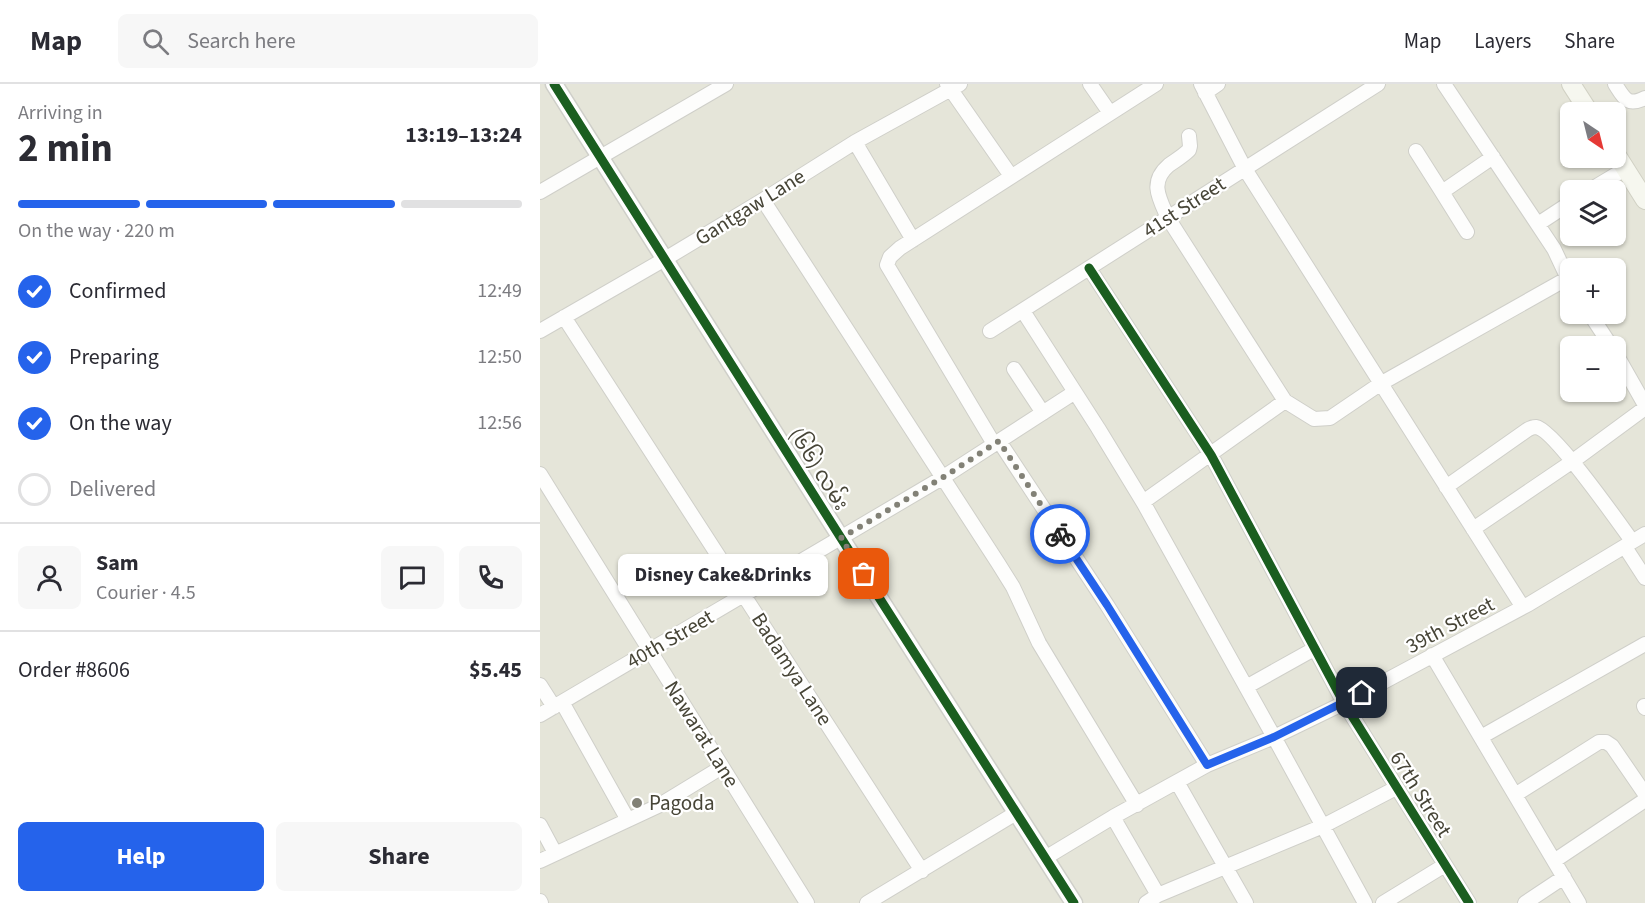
<!DOCTYPE html>
<html lang="en">
<head>
<meta charset="utf-8">
<style>
	:root { --surface:#fff; --page:#f7f7f7; --text:#2b2b33; --muted:#7c7c81; --line:#e1e1e2; --accent:#2563eb }
	body { margin:0; font-family:"Source Sans 3","Noto Sans Myanmar",sans-serif; background:var(--page); color:var(--text); height:100vh; display:flex; flex-direction:column; font-size:22px; white-space:nowrap }
	* { box-sizing:border-box; margin:0 }
	p { font-size:20px; color:var(--muted) }
	.icon { flex:none; width:33px; height:33px; fill:none; stroke:currentColor; stroke-width:2; stroke-linecap:round; stroke-linejoin:round }
	.map { position:relative; flex:1; overflow:hidden }
	.details { display:flex; flex-direction:column; background:var(--surface); width:540px }
	.details>* { flex:none }
	.needle { width:39px; rotate:145deg }
	.controls { position:absolute; left:1020px; top:18px; display:grid; gap:12px }
	.controls a { display:grid; place-items:center; width:66px; height:66px; border-radius:9px; background:var(--surface); box-shadow:0 2px 4px #0004; font-size:30px }
	.pin { position:absolute; display:grid; place-items:center; width:51px; height:51px; color:#fff; margin:-26px; border-radius:12px; box-shadow:0 3px 9px #0006 }
	.courier { position:absolute; display:grid; place-items:center; width:60px; height:60px; margin:-30px; border:4px solid #2563eb; border-radius:50%; background:#fff; color:#222; box-shadow:0 2px 8px #0007 }
	.bubble { position:absolute; height:42px; border-radius:9px; background:var(--surface); box-shadow:0 2px 4px #0004; font-size:20px; font-weight:700; line-height:42px; text-align:center }
	.head em { font-style:normal; font-weight:700 }
	.head div { display:flex; flex-direction:column-reverse }
	.head { display:flex; align-items:center; justify-content:space-between; height:102px; padding:0 18px }
	h1 { font-size:39px; font-weight:700; line-height:45px }
	.bar { display:grid; grid-template-columns:repeat(4,1fr); gap:9px 6px; align-content:center; height:72px; padding:0 18px }
	.bar i { height:8px; border-radius:4px; background:var(--line) }
	.bar .on { background:var(--accent) }
	.bar p { grid-column:span 4 }
	.line { display:flex; align-items:center; gap:15px; padding:0 18px; border-top:2px solid var(--line) }
	.line div { flex:1 }
	.round { display:grid; place-items:center; flex:none; width:63px; height:63px; border-radius:9px; background:var(--page) }
	ol { padding:0 18px; list-style:none }
	li { display:flex; align-items:center; gap:18px; height:66px }
	li p { margin-inline-start:auto }
	li .icon { padding:6px; border-radius:50%; background:var(--accent); color:#fff; stroke-width:4 }
	li:last-child { color:var(--muted) }
	li i { width:33px; height:33px; border:3px solid var(--line); border-radius:50% }
	.cta { display:flex; gap:12px; margin-top:auto; padding:12px 18px }
	.cta a { flex:1; height:69px; border-radius:9px; background:var(--accent); color:#fff; font-size:24px; font-weight:700; line-height:69px; text-align:center }
	.cta a+a { background:var(--page); color:var(--text) }
	header { display:flex; align-items:center; gap:36px; box-sizing:border-box; height:84px; padding:0 30px; background:var(--surface); border-bottom:2px solid var(--line) }
	header strong { font-size:28px }
	nav { display:flex; gap:33px; margin-inline-start:auto; font-size:21px }
	.search { width:420px; height:54px; background:var(--page); display:flex; align-items:center; gap:15px; box-sizing:border-box; padding:0 21px; border-radius:9px; color:var(--muted); font-size:22px }
	main { display:flex; flex:1; min-height:0 }
	.map>svg:first-child { display:block }
	.residential { fill:#e5e5d9; fill-rule:evenodd }
	.lines { fill:none; stroke-linecap:round; stroke-linejoin:round }
	.minor-casing { stroke:#cfcfc9; stroke-width:16 }
	.tertiary-casing { stroke:#cfcfc9; stroke-width:19 }
	.secondary-casing { stroke:#d1d1c4; stroke-width:20 }
	.minor { stroke:#fdfdfc; stroke-width:14 }
	.tertiary { stroke:#fdfdfc; stroke-width:16 }
	.secondary { stroke:#f6f7ef; stroke-width:18 }
	.cycleway-casing { stroke:#fff; stroke-width:13 }
	.cycleway { stroke:#1b5e20; stroke-width:9 }
	.done { stroke:#828176; stroke-width:6; stroke-dasharray:0 10.8 }
	.route { stroke:#2563eb; stroke-width:8 }
	.poi-dot { fill:#828176; stroke:#fff; stroke-width:2 }
	.labels { text-anchor:middle; stroke-width:4.5; stroke-linejoin:round; paint-order:stroke }
	.street-label { font-size:21px; fill:#474537; stroke:#fff }
	.poi-label { font-size:21px; fill:#474537; stroke:#fff; text-anchor:start }
</style>
</head>
<body>
<header>
<strong>Map</strong>
<div class="search"><svg class="icon" aria-label="search" viewBox="0 0 24 24"><circle cx="10" cy="10" r="6"/><path d="M15 15l6 6"/></svg>Search here</div>
<nav><a>Map</a><a>Layers</a><a>Share</a></nav>
</header>
<main>
<section class="details">
<div class="head"><div><h1>2 min</h1><p>Arriving in</p></div><em>13:19–13:24</em></div>
<div class="bar"><i class="on"></i><i class="on"></i><i class="on"></i><i></i><p>On the way · 220 m</p></div>
<ol>
<li><svg class="icon" aria-label="check" viewBox="0 0 24 24"><path d="M5 12l5 5 9-10"/></svg>Confirmed<p>12:49</p></li>
<li><svg class="icon" aria-label="check" viewBox="0 0 24 24"><path d="M5 12l5 5 9-10"/></svg>Preparing<p>12:50</p></li>
<li><svg class="icon" aria-label="check" viewBox="0 0 24 24"><path d="M5 12l5 5 9-10"/></svg>On the way<p>12:56</p></li>
<li><i></i>Delivered</li>
</ol>
<div class="line" style="height:108px"><a class="round"><svg class="icon" aria-label="person" viewBox="0 0 24 24"><circle cx="12" cy="8" r="4"/><path d="M4 21q1-7 8-7t8 7"/></svg></a><div><b>Sam</b><p>Courier · 4.5</p></div><a class="round"><svg class="icon" aria-label="chat" viewBox="0 0 24 24"><path d="M4 5h16v11H9l-5 4z"/></svg></a><a class="round"><svg class="icon" aria-label="phone" viewBox="0 0 24 24"><path d="M5 4h4l2 5-3 2q2 4 5 5l2-3 5 2v4C11 20 4 13 5 4z"/></svg></a></div>
<div class="line" style="height:78px"><div>Order #8606</div><b>$5.45</b></div>
<div class="cta"><a>Help</a><a>Share</a></div>
</section>
<div class="map">
<svg width="1105" height="819" viewBox="0 0 1105 819">
	<rect width="100%" height="100%" fill="#f1f1eb"/>
	<path class="residential" d="M 0,0 L 1105,0 L 1105,819 L 0,819 ZM 1030,28 L 1076,28 L 1076,74 L 1030,74 ZM 1030,106 L 1076,106 L 1076,152 L 1030,152 ZM 1030,184 L 1076,184 L 1076,230 L 1030,230 ZM 1030,262 L 1076,262 L 1076,308 L 1030,308 Z"/>
	<g class="lines">
		<g class="minor-casing">
			<path id="minor" d="M 407,0 L 471,92
				M 550,0 L 570,29
				M 661,0 L 705,85 L 982,522
				M 904,0 L 1014,165 L 1030,199
				M 1075,0 C 1084,14 1087,23 1105,14
				M 665,9 L 678,0
				M 315,58 L 373,156
				M 876,67 L 902,108
				M 1050,106 L 1085,85
				M 0,108 L 186,0
				M 223,116 L 458,479 L 473,503 L 499,559 L 597,721
				M 998,140 L 1030,119
				M 927,148 L 902,108 L 953,73
				M 549,184 L 671,371 L 804,619 L 929,819
				M 483,227 L 558,344 L 603,418 L 734,653 L 825,819
				M 1050,230 L 1071,262
				M 24,233 L 382,787
				M 0,247 L 125,175 L 223,116 L 315,58 L 420,0
				M 450,247 L 838,0
				M 1076,270 L 1105,321
				M 474,285 L 503,329
				M 745,317 L 774,335 L 790,334 L 840,300 L 1028,194
				M 459,357 L 567,521 L 667,681
				M 454,360 L 347,181 L 350,173 L 360,164 L 616,0
				M 0,390 L 267,819
				M 906,403 L 987,346 C 990,344 993,343 996,343 C 1013,345 1079,439 1092,457
				M 603,418 L 745,317 L 628,134 C 619,114 609,98 629,81 C 636,76 643,72 649,66 L 650,62 L 649,52
				M 933,445 L 1033,377 L 1105,324
				M 1085,463 L 1105,494
				M 892,571 L 1039,819
				M 0,601 L 14,623
				M 706,603 L 774,565
				M 22,618 L 88,736
				M 1104,622 L 1105,624
				M 0,631 L 402,394 L 535,308
				M 941,653 L 1105,560
				M 637,698 L 706,819
				M 975,711 L 1059,658 L 1066,658 L 1072,662 L 1105,710
				M 573,733 L 618,811
				M 0,741 L 15,769
				M 505,774 L 573,733 L 667,681 L 734,653 L 804,619 L 989,520 L 1105,450
				M 0,777 L 118,722 L 182,683
				M 1014,777 L 1105,716
				M 0,817 L 1,819
				M 327,819 L 476,729
				M 606,819 L 618,811 L 783,742 L 856,704
				M 843,819 L 905,781
				M 985,819 L 1024,793"/>
		</g>
		<g class="tertiary-casing">
			<path id="tertiary" d="M 14,0 L 301,454 L 534,819"/>
		</g>
		<g class="secondary-casing">
			<path id="secondary" d="M 1031,0 L 1049,28
				M 1076,70 L 1105,116"/>
		</g>
		<use href="#minor" class="minor"/>
		<use href="#tertiary" class="tertiary"/>
		<use href="#secondary" class="secondary"/>
		<g class="cycleway-casing">
			<path id="cycleway" d="M 14,0 L 301,454 L 534,819
				M 549,184 L 671,371 L 804,619 L 929,819"/>
		</g>
		<use href="#cycleway" class="cycleway"/>
	</g>
	<g class="lines">
		<path class="done" d="M 324,490 L 301,454 L 402,394 L 459,357 L 520,450"/>
		<path class="route" d="M 520,450 L 567,521 L 667,681 L 734,653 L 822,609"/>
	</g>
	<circle class="poi-dot" cx="97" cy="719" r="6"/>
	<g class="labels">
		<g class="street-label">
			<text transform="translate(210 123) rotate(-32)" y="7">Gantgaw Lane</text>
			<text transform="translate(644 123) rotate(-33)" y="7">41st Street</text>
			<text transform="translate(279 385) rotate(58)" y="7">(၆၆) လမ်း</text>
			<text transform="translate(910 541) rotate(-28)" y="7">39th Street</text>
			<text transform="translate(130 555) rotate(-30)" y="7">40th Street</text>
			<text transform="translate(252 585) rotate(57)" y="7">Badamya Lane</text>
			<text transform="translate(162 650) rotate(58)" y="7">Nawarat Lane</text>
			<text transform="translate(881 710) rotate(58)" y="7">67th Street</text>
		</g>
		<g class="poi-label">
			<text x="109" y="726">Pagoda</text>
		</g>
	</g>
</svg>
<div class="controls">
<a><svg class="needle" viewBox="-14 -14 28 28"><path d="M0-13l5 13h-10z" fill="#e53935"/><path d="M0 13l5-13h-10z" fill="#7c7c81"/></svg></a>
<a><svg class="icon" aria-label="layers" viewBox="0 0 24 24"><path d="M12 4l9 5-9 5-9-5zM3 14l9 5 9-5"/></svg></a>
<a>+</a>
<a>−</a>
</div>
<div class="pin" style="left:324px;top:490px;background:#ea580c"><svg class="icon" aria-label="bag" viewBox="0 0 24 24"><path d="M5 8h14l-1 12H6zM9 8a3 3 0 0 1 6 0"/></svg></div>
<div class="pin" style="left:822px;top:609px;background:#1f2937"><svg class="icon" aria-label="home" viewBox="0 0 24 24"><path d="M3 11l9-7 9 7M6 9v11h12V9"/></svg></div>
<div class="courier" style="left:520px;top:450px"><svg class="icon" aria-label="bike" viewBox="0 0 24 24"><circle cx="6" cy="16" r="4"/><circle cx="18" cy="16" r="4"/><path d="M6 16l4-8h5l3 8M10 8l3 8H6M13 5h3"/></svg></div>
<div class="bubble" style="left:78px;top:470px;width:210px">Disney Cake&amp;Drinks</div>
</div>
</main>
</body>
</html>
